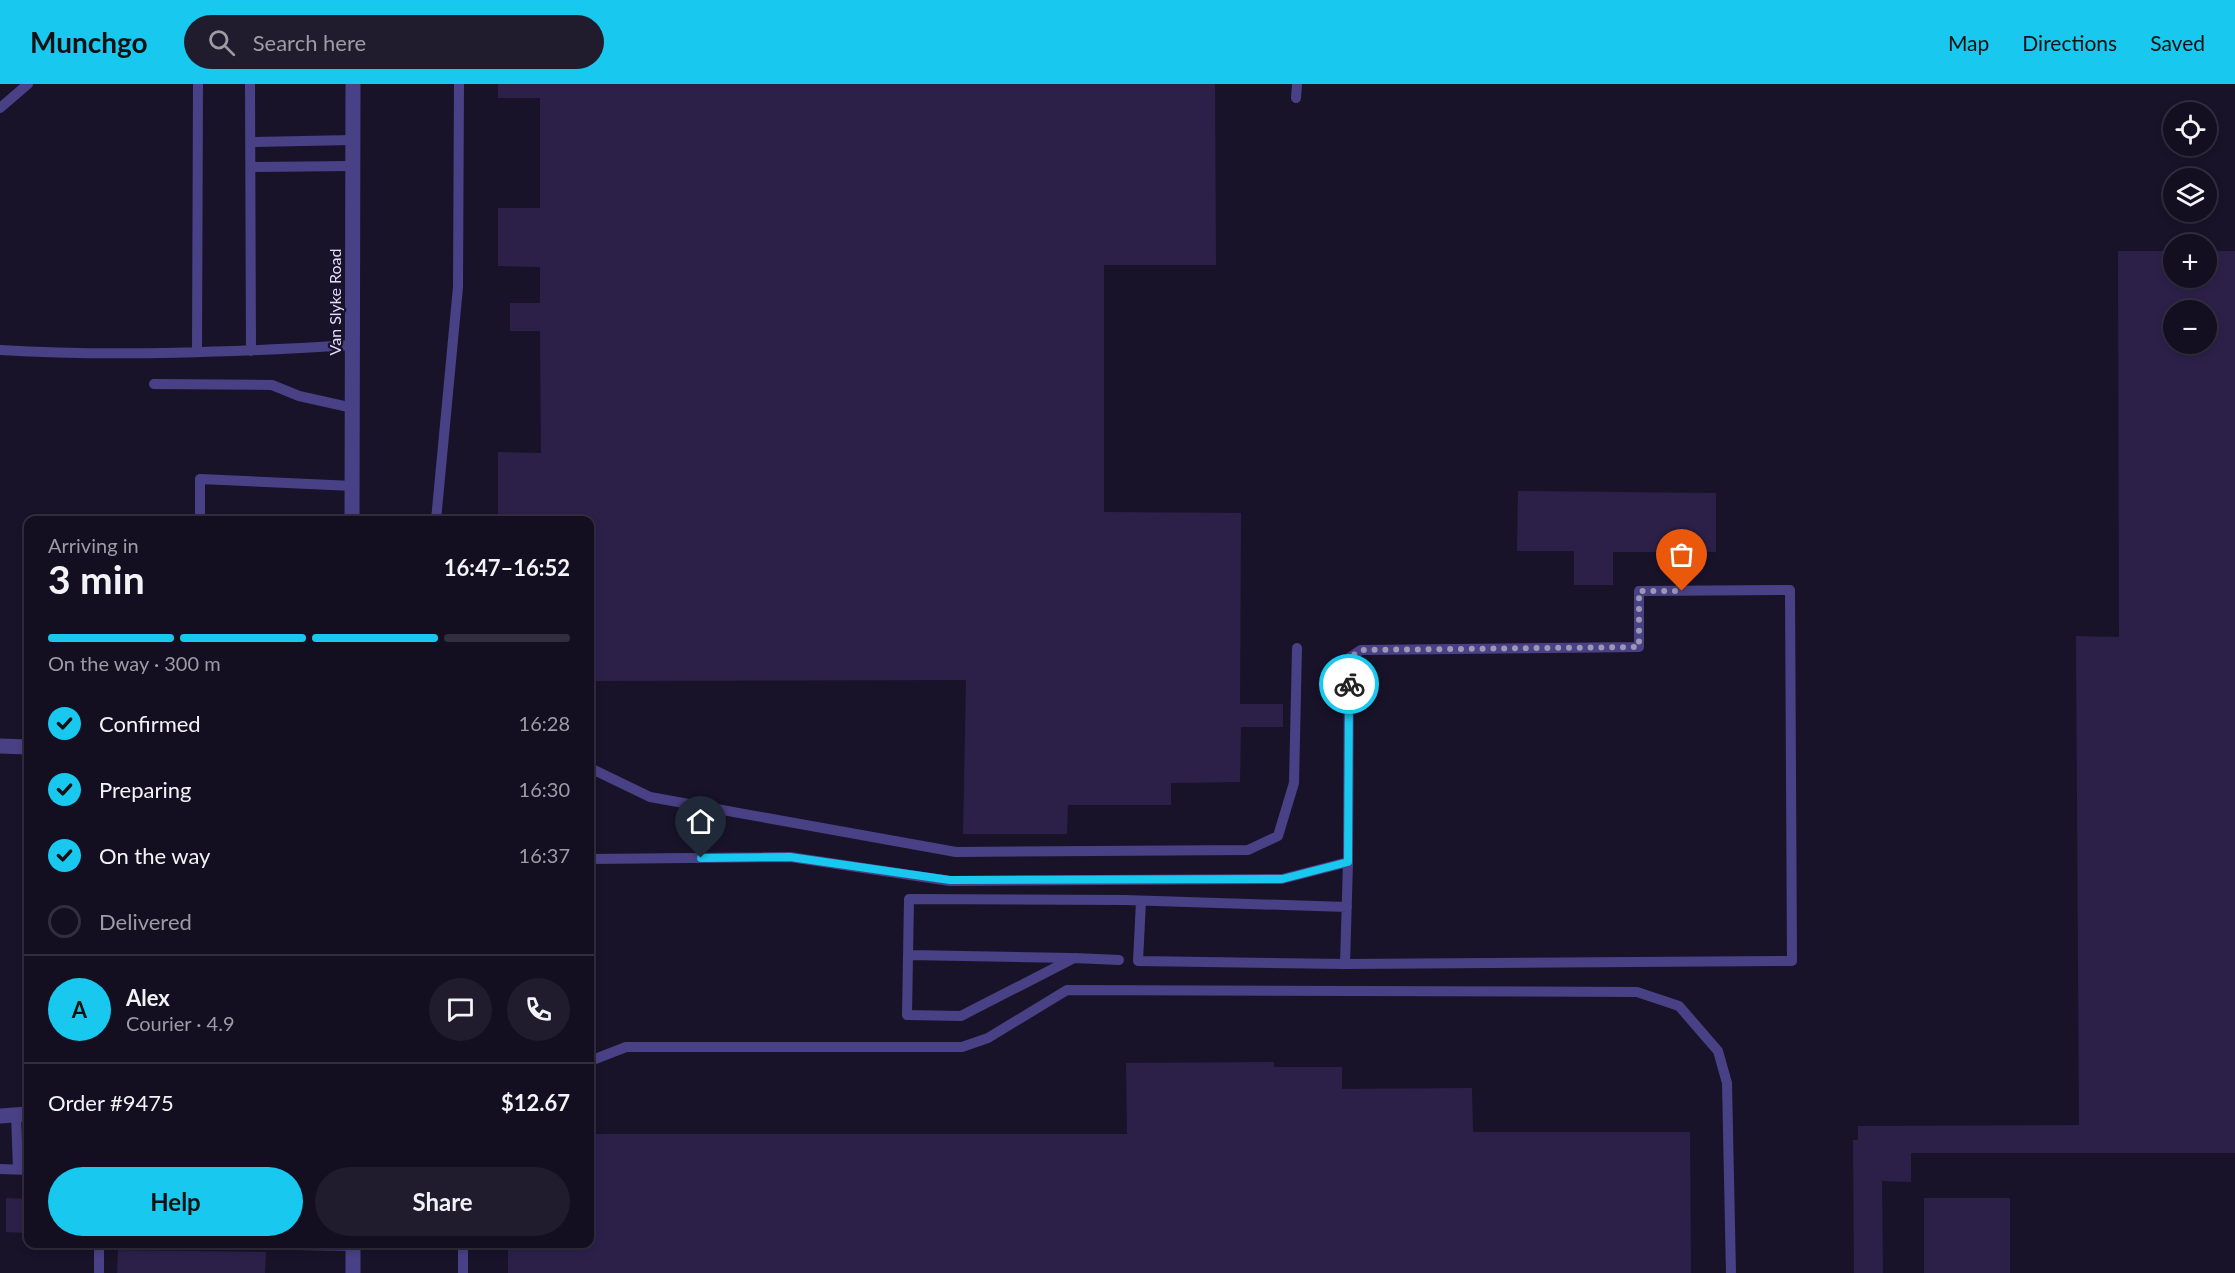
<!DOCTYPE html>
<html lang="en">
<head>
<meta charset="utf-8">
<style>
	:root { --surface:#130e20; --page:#201c2d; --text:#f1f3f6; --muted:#9d9ca5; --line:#322e3e; --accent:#18c8ef }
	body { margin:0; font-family:Lato,sans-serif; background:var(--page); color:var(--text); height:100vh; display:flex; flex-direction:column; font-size:22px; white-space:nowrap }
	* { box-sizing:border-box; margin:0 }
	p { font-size:20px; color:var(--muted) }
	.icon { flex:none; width:33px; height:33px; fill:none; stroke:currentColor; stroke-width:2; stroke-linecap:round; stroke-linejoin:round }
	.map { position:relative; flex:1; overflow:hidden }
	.side { position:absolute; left:24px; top:432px; width:570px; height:732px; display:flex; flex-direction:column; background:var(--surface); border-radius:12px; box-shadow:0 3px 9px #0003,0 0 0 2px var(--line) }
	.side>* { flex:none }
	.tools { position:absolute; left:2163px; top:18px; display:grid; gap:12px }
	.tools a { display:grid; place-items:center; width:54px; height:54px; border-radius:50%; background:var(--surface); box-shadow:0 3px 9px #0003,0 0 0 2px var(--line); font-size:30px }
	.pin { position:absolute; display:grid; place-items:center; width:51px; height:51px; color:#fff; margin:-62px -26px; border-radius:50% 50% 50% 0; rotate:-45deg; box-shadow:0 0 6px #0007 }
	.pin .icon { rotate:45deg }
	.courier { position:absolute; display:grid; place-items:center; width:60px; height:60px; margin:-30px; border:4px solid #18c8ef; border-radius:50%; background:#fff; color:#222; box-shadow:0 2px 8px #0007 }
	.headline em { font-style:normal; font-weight:700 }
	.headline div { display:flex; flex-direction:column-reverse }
	.headline { display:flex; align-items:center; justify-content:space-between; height:102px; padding:0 24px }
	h1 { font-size:39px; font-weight:700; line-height:45px }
	.bar { display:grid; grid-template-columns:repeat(4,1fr); gap:9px 6px; align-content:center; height:72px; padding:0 24px }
	.bar i { height:8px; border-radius:4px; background:var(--line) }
	.bar .selected { background:var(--accent) }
	.bar p { grid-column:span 4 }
	.line { display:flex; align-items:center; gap:15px; padding:0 24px; border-top:2px solid var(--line) }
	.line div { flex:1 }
	.round { display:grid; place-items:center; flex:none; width:63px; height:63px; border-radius:32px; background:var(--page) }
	ol { padding:0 24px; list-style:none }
	li { display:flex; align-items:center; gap:18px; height:66px }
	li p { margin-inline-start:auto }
	li .icon { padding:6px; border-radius:50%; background:var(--accent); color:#111; stroke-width:4 }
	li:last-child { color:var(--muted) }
	li i { width:33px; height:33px; border:3px solid var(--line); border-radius:50% }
	.primary-button { display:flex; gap:12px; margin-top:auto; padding:12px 24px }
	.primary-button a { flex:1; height:69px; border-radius:36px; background:var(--accent); color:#111; font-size:24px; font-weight:700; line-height:69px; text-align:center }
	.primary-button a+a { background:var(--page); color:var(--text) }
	header { display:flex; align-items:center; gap:36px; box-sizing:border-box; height:84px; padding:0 30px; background:var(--accent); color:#111 }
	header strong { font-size:28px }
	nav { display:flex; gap:33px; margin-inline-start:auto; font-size:21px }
	.search { width:420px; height:54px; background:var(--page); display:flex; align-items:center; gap:15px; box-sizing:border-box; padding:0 21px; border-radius:33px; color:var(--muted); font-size:22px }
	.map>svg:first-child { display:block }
	.building { fill:#2c2049; fill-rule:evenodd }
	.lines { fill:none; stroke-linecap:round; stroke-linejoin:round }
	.service { stroke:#494185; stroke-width:10 }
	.minor { stroke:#494185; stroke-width:15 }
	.tertiary { stroke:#494185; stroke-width:15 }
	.done { stroke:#9d97b3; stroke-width:6; stroke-dasharray:0 10.8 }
	.route { stroke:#18c8ef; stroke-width:8 }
	.labels { text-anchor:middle; stroke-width:4.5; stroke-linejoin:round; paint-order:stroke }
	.street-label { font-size:16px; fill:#e4defd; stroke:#19132a }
</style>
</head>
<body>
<header>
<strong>Munchgo</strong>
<div class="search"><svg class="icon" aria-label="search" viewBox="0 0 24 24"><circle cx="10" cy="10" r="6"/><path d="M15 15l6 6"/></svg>Search here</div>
<nav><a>Map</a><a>Directions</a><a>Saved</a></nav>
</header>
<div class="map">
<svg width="2235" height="1189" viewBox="0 0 2235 1189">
	<rect width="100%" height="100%" fill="#19132a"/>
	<path class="building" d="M 498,0 L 1215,0 L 1216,181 L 1104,181 L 1104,428 L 1241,429 L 1240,620 L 1283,620 L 1283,643 L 1241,643 L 1240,698 L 1171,699 L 1171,721 L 1068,721 L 1067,750 L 963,750 L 966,596 L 590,597 L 590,436 L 498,436 L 498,368 L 541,369 L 540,247 L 510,247 L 510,219 L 540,219 L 540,183 L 498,182 L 498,124 L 540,124 L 540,14 L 498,14 Z
		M 2118,167 L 2174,167 L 2174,194 L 2206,194 L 2206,167 L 2235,167 L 2235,1069 L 1911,1069 L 1911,1098 L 1882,1097 L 1883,1189 L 1854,1189 L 1853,1056 L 1858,1056 L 1858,1042 L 2079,1041 L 2076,552 L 2119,553 ZM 2174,226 L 2206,226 L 2206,260 L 2174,260 Z
		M 1518,407 L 1716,409 L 1716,468 L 1613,468 L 1613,501 L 1574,501 L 1574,467 L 1517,467 Z
		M 1274,978 L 1274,983 L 1342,983 L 1342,1005 L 1472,1004 L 1473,1048 L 1690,1048 L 1691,1189 L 508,1189 L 508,1160 L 590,1160 L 590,1050 L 1127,1050 L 1126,979 Z
		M 6,1114 L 28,1115 L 28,1149 L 6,1148 Z
		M 1924,1114 L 2010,1114 L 2010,1189 L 1924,1189 Z
		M 118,1166 L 266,1168 L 265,1189 L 117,1189 Z"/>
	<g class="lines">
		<path class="service" d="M 250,0 L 251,267
			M 1296,14 L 1297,0
			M 0,24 L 28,0
			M 251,58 L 352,56
			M 251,83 L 352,82
			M 0,266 C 117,273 236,268 353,261
			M 197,267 L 198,0
			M 154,300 L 272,301 L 299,312 L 353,324
			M 200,436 L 200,395 L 353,402
			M 436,436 L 458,203 L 459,0
			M 590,684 L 650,713 L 956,768 L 1248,766 L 1278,752 L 1294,699 L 1297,564
			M 590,775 L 790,773 L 950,797 L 1282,795 L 1348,778 L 1349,574 L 1361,566 L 1639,563 L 1639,507 L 1790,506 L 1792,877 L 1345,880 L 1348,778
			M 1141,817 L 1138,877 L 1345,880
			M 909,871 L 1071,874
			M 1119,876 L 1074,874 L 961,932 L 907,931 L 909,815 L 1125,816 L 1347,823
			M 590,977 L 626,963 L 962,963 L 988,954 L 1067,906 L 1637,908 L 1679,922 L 1718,967 L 1727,999 L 1731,1189
			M 16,1031 L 18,1085
			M 0,1085 L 28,1086
			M 99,1160 L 99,1189
			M 234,1160 L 353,1162
			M 463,1189 L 463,1160"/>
		<path class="minor" d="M 0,662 L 28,663"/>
		<path class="tertiary" d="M 352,436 L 353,0
			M 0,1032 L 28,1030
			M 353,1189 L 353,1160"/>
	</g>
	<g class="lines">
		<path class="done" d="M 1349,600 L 1349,574 L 1361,566 L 1639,563 L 1639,507 L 1682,507"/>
		<path class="route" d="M 701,774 L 790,773 L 950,796 L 1282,795 L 1348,778 L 1349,600"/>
	</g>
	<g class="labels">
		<g class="street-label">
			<text transform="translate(335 218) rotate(-90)" y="6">Van Slyke Road</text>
		</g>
	</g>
</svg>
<div class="tools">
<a><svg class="icon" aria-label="locate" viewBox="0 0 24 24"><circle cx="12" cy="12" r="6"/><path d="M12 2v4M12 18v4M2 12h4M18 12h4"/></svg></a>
<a><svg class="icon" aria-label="layers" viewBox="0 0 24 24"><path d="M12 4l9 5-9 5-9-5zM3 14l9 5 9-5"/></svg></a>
<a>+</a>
<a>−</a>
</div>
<div class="pin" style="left:1682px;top:507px;background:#ea580c"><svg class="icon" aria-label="bag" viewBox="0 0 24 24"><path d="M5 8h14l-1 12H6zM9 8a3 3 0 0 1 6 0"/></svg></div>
<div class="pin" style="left:701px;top:774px;background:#1f2937"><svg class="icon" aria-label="home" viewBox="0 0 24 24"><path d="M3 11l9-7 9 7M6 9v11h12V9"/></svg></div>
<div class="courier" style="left:1349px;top:600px"><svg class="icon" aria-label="bike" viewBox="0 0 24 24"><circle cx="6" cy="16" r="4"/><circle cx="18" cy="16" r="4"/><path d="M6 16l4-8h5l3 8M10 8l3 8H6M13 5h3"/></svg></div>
<section class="side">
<div class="headline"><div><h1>3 min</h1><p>Arriving in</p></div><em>16:47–16:52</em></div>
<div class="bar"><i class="selected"></i><i class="selected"></i><i class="selected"></i><i></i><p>On the way · 300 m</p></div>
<ol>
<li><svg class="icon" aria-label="check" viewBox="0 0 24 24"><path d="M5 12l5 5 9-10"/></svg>Confirmed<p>16:28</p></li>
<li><svg class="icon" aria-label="check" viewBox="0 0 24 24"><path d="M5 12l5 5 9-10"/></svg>Preparing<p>16:30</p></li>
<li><svg class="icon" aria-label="check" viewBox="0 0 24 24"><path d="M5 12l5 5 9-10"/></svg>On the way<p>16:37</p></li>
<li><i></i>Delivered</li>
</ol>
<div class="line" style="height:108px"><b class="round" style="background:var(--accent);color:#111">A</b><div><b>Alex</b><p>Courier · 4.9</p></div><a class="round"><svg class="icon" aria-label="chat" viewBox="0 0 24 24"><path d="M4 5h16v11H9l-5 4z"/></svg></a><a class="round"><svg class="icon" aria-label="phone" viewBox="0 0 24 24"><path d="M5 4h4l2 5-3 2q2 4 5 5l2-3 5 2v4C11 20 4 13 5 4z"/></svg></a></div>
<div class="line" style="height:78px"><div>Order #9475</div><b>$12.67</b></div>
<div class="primary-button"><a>Help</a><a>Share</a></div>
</section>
</div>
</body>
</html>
